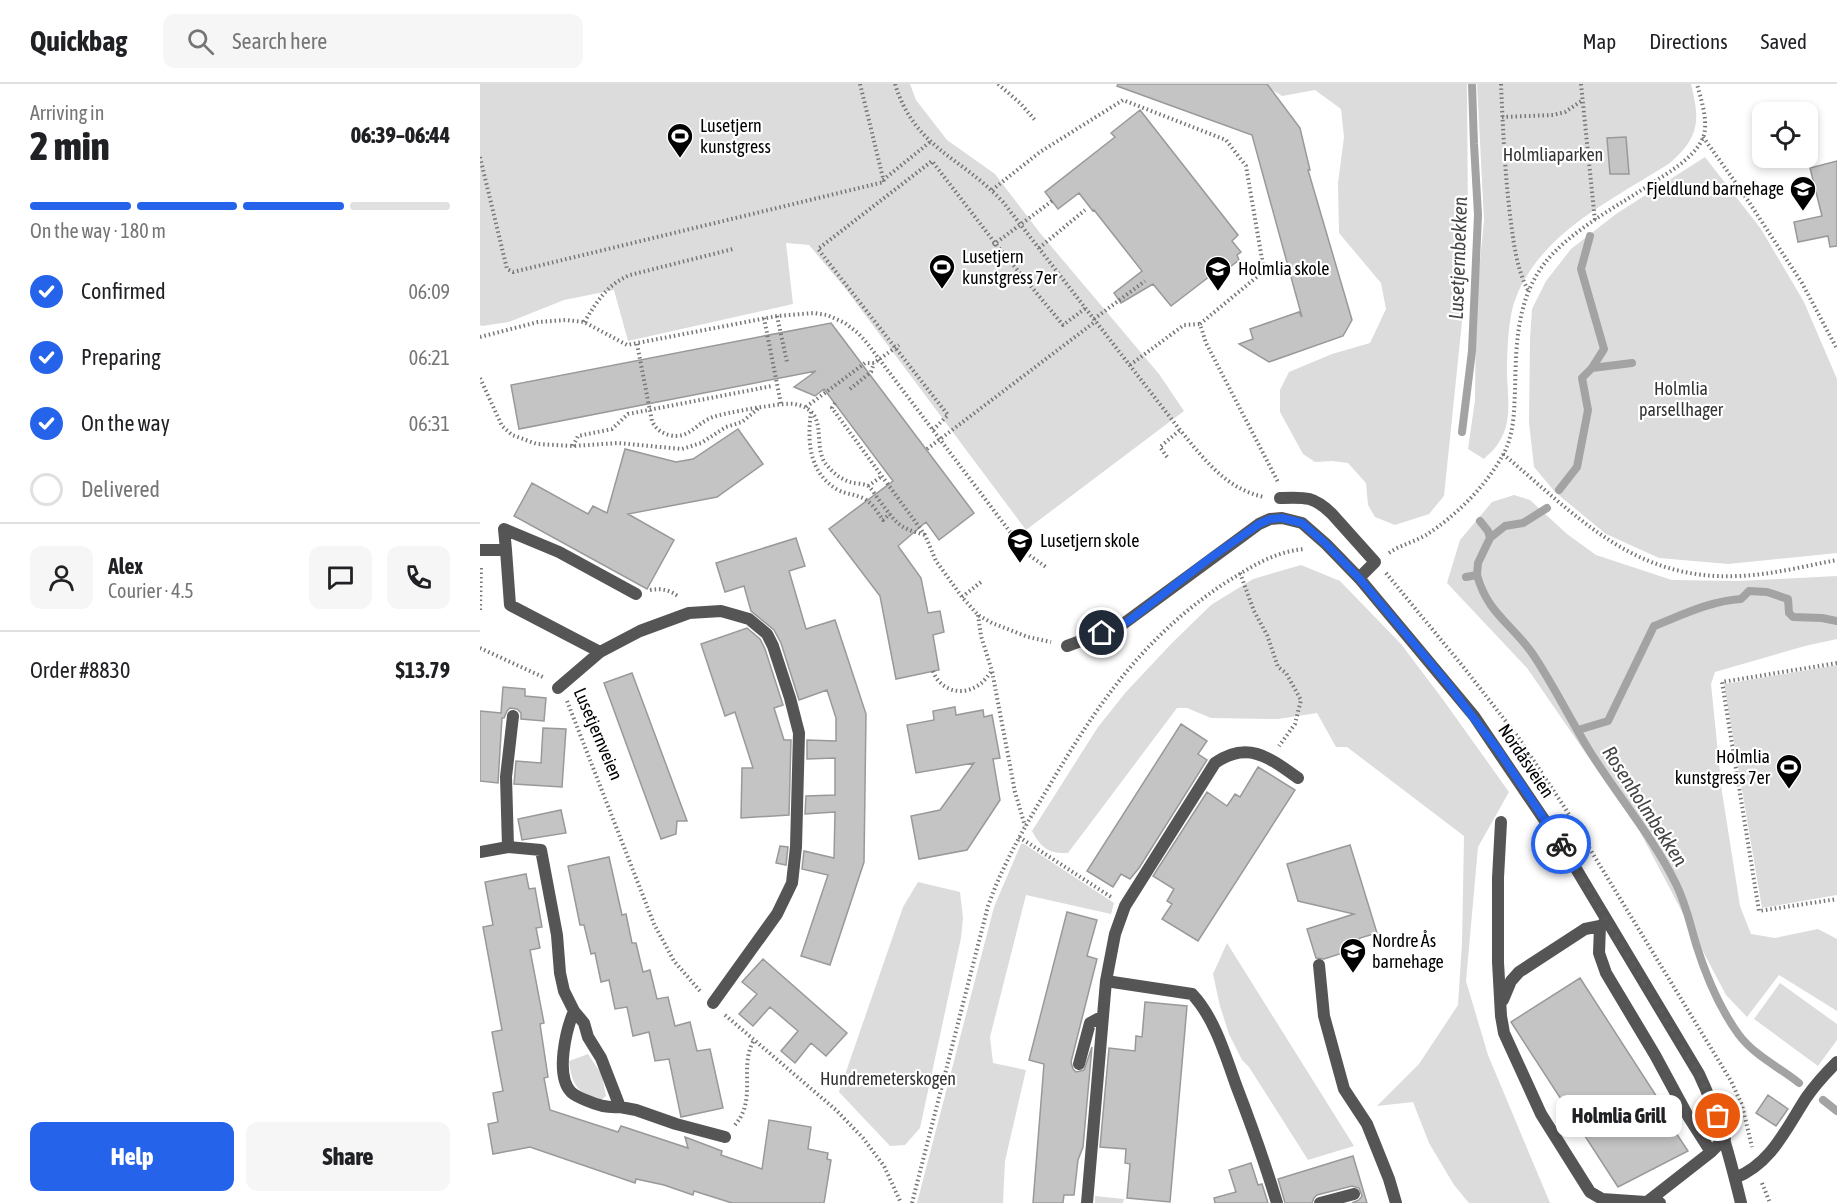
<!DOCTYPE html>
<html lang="en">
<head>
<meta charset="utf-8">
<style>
	:root { --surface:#fff; --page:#f6f6f6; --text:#202124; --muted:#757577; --line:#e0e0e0; --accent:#2563eb }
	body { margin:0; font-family:"Asap Condensed",sans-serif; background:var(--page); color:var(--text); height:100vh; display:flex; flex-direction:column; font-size:22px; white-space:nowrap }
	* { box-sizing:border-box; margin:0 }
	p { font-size:20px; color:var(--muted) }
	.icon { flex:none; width:33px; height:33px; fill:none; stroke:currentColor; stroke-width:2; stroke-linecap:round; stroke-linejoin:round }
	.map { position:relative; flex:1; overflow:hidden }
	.side { display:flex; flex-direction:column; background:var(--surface); width:480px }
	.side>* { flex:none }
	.tools { position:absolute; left:1272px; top:18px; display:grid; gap:12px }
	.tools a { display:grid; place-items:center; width:66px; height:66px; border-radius:12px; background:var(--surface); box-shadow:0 3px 9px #0003; font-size:30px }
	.pin { position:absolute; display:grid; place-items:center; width:51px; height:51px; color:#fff; margin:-26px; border:3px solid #fff; border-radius:50%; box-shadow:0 2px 6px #0007 }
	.courier { position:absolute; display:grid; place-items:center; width:60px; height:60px; margin:-30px; border:4px solid #2563eb; border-radius:50%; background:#fff; color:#222; box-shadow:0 2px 8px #0007 }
	.bubble { position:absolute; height:42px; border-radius:12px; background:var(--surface); box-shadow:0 3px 9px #0003; font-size:20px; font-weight:800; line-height:42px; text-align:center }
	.overview em { font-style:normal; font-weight:800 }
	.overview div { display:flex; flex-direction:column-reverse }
	.overview { display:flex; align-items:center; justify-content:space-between; height:102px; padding:0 30px }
	h1 { font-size:39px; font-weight:800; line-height:45px }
	.bar { display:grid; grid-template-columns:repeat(4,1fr); gap:9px 6px; align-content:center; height:72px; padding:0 30px }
	.bar i { height:8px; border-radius:4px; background:var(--line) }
	.bar .current { background:var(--accent) }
	.bar p { grid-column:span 4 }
	.line { display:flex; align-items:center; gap:15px; padding:0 30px; border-top:2px solid var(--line) }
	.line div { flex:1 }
	.round { display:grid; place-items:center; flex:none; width:63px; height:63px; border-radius:12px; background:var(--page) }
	ol { padding:0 30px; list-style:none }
	li { display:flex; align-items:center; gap:18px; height:66px }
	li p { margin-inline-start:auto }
	li .icon { padding:6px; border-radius:50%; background:var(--accent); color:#fff; stroke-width:4 }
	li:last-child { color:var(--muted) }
	li i { width:33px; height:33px; border:3px solid var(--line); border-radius:50% }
	.primary-button { display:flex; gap:12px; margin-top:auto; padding:12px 30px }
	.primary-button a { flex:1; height:69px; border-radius:12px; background:var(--accent); color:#fff; font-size:24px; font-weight:800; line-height:69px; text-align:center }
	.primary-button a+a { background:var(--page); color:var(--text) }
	header { display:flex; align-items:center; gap:36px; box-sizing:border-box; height:84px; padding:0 30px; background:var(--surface); border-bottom:2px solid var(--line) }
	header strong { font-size:28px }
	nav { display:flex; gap:33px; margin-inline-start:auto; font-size:21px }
	.search { width:420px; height:54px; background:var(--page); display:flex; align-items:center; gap:15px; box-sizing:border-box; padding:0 21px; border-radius:12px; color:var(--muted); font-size:22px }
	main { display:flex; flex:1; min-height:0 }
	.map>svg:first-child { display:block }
	.green { fill:#dcdcdc }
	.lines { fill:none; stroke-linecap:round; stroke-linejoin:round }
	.stream { stroke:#a3a3a3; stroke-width:8 }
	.building { fill:#c4c4c4; stroke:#999; stroke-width:1.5 }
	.path { stroke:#777; stroke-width:4; stroke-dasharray:1.5 3; stroke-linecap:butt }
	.service { stroke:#555; stroke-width:12 }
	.minor { stroke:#555; stroke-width:12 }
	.done { stroke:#595959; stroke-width:6; stroke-dasharray:0 10.8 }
	.route { stroke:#2563eb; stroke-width:8 }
	.labels { text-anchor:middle; stroke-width:4.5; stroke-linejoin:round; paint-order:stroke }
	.poi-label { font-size:18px; fill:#000; stroke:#fff; text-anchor:start }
	.park-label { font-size:18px; fill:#333; stroke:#fff }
	.street-label { font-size:18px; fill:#000; stroke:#fff }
	.water-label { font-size:20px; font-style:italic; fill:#444; stroke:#fff }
</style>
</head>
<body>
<header>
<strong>Quickbag</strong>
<div class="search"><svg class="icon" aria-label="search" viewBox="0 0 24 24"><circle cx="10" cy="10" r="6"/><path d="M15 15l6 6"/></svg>Search here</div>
<nav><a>Map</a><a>Directions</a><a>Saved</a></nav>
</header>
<main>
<section class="side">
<div class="overview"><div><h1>2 min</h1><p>Arriving in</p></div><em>06:39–06:44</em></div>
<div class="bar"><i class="current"></i><i class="current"></i><i class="current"></i><i></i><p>On the way · 180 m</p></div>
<ol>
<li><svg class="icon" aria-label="check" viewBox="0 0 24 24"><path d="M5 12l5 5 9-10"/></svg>Confirmed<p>06:09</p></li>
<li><svg class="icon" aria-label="check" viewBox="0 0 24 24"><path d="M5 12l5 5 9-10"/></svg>Preparing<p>06:21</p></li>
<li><svg class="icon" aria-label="check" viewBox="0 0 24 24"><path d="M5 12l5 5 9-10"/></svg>On the way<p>06:31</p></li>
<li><i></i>Delivered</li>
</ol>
<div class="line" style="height:108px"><a class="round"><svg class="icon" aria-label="person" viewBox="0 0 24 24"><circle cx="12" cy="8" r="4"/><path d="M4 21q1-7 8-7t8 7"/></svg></a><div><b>Alex</b><p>Courier · 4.5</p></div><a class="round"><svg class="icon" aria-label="chat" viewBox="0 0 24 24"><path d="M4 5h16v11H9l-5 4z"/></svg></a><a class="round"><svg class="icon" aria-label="phone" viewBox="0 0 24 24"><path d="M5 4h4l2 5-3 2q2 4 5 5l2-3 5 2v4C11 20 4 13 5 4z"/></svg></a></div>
<div class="line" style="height:78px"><div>Order #8830</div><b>$13.79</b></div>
<div class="primary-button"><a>Help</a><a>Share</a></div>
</section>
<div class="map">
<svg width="1357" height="1119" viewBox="0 0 1357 1119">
	<rect width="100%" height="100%" fill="#fff"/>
	<path class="green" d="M 0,0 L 430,0 L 436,16 L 467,56 L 515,90 L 560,149 L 679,290 L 704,327 L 546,446 L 365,204 L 329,161 L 306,159 L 313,220 L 148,257 L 134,206 L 84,216 L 29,238 L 2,242 L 0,241 Z
		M 782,0 L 987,0 L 988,139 L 983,228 L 964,412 L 949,430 L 915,441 L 895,433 L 888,421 L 886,399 L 868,379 L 852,377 L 835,378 L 823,370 L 800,328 L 800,306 L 809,288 L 852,270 L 890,259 L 906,225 L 901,199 L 859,149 L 858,99 L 864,53 L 861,25 L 835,6 L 802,12 Z
		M 997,0 L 1211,0 C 1220,36 1220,53 1190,79 C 1134,115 1057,150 1034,219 C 1028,238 1027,271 1027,291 C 1028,313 1032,339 1019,358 C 1016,364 1009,370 1004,375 L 988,365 L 995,316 L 996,221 L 1004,136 Z
		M 1225,73 L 1281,145 L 1324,218 L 1357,295 L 1357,469 L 1248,480 L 1179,474 L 1126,450 L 1075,408 L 1054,383 L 1049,338 L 1050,255 L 1052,225 L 1066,197 L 1091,165 L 1136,130 Z
		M 1034,411 L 1050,416 L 1087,450 L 1116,471 L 1192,496 L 1259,497 L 1357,492 L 1357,555 L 1325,562 L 1235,588 L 1231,600 L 1242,708 L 1260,822 L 1271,850 L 1295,854 L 1338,845 L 1357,855 L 1357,927 L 1299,891 L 1267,933 L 1246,911 L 1160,748 L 1047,584 L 967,499 L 980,456 L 1012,418 Z
		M 821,481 L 860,497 L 921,560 L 964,617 L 1029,708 L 998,763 L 986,897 L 1008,971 L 1070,1119 L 989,1119 L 974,1101 L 949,1059 L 933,1018 L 897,1022 L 939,980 L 978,921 L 982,859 L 984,752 L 867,663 L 856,663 L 837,629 L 798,635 L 731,634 L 707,624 L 697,624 L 588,769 C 569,770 561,764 552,747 L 618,643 L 646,608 L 692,559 L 731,521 L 773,495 Z
		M 1357,581 L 1357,811 L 1282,824 L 1244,600 Z
		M 541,760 L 544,760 L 634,819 L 631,830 L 546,811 L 510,953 L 513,979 L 546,986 L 525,1077 L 523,1119 L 437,1119 L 514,823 Z
		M 438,798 L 480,808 L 483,834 L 481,854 L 440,1044 L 425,1061 L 410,1062 L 359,1008 L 423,823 Z
		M 747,859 L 874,1062 L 828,1076 L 769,983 L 762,976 L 749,950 L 740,922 L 733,890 Z
		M 1300,899 L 1357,940 L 1357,956 L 1338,982 L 1274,935 Z
		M 108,970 L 122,991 L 126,1012 L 121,1016 C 97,1009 92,1001 89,977 Z
		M 615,1112 L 644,1115 L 643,1119 L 615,1119 Z"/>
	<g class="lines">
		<path class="stream" d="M 1112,284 L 1152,279
			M 982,348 L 992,267 L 998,131 L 994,60 L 992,0
			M 1079,406 L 1097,383 L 1108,326 L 1102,294 L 1112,284 L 1124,265 L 1101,185 L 1110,152
			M 1010,454 L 1025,442 L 1043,439 L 1067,424
			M 997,491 C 1008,531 1033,540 1054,572 C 1074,602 1090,635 1109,666 C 1137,711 1173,753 1196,800 C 1206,820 1210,840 1216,860 C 1226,892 1240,925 1259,951 C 1275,972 1299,983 1319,999
			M 986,493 L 997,491 L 998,479 L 1010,454 L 1008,447 L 1000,437
			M 1098,646 L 1128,637 L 1174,542 C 1202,531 1230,517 1261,515 L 1269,507 L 1287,508 L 1308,515 L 1309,529 L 1313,533 L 1342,534 L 1357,537
			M 1343,1016 L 1357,1027"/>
	</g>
	<path class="building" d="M 638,0 L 787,0 L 820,44 L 830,86 L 828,86 L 872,236 L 863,252 L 789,278 L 759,260 L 773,255 L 770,245 L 819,228 L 822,233 L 772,51 L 637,2 Z
		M 660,26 L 758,151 L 752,157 L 761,168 L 757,171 L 759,176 L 741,190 L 738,186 L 691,222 L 673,200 L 641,219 L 634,209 L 662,187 L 614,126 L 613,127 L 599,109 L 578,125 L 565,108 L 635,53 L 631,49 Z
		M 1146,53 L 1149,90 L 1130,90 L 1127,54 Z
		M 1357,77 L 1357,162 L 1350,163 L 1348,152 L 1318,158 L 1314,138 L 1342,132 L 1330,84 Z
		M 351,239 L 494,429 L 459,456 L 446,438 L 418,462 L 441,494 L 448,529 L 460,527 L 464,548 L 453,551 L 459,586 L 416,595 L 400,512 L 349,445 L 413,397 L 344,305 L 335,312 L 314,303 L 336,287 L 39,345 L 31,301 Z
		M 258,345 L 283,380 L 237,413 L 148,430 L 194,456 L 167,505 L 34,432 L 52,399 L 108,430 L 113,422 L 127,429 L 145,365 L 196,378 L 213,375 Z
		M 316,454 L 325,482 L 309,487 L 326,545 L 355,536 L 386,630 L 384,778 L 350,881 L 321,872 L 348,791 L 322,785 L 324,767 L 354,774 L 355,728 L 325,730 L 326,712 L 355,711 L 355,674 L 327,675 L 327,656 L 356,657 L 356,634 L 347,606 L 319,616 L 301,559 L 294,546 L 271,527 L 264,502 L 245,508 L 236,479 Z
		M 267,544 L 280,555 L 285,565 L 303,621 L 294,624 L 304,656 L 311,656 L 309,731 L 261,734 L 262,684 L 273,684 L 255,628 L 245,632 L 221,560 Z
		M 152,589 L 207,737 L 197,737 L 196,750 L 181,755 L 124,599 Z
		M 23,603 L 45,605 L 45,612 L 66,614 L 64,637 L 41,635 L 41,629 L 37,625 L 30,624 L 27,627 L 24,634 L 22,634 L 18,699 L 0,697 L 0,627 L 21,629 Z
		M 475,623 L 476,631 L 503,626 L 504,633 L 512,631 L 520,674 L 513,675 L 520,716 L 487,766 L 439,775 L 431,732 L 460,726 L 494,679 L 436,689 L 427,641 L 454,636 L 453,627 Z
		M 701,640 L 727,657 L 718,670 L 727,676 L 659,784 L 650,795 L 641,790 L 633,803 L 607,787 Z
		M 63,644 L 86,645 L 82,703 L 34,700 L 36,677 L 61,679 Z
		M 778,683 L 815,706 L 718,857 L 682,835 L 692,820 L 687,817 L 694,805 L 673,792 L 727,708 L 747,722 L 755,710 L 760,713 Z
		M 81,726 L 86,749 L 42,756 L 38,735 Z
		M 870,761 L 897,849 L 880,854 L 875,865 L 844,875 L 836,874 L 827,845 L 874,830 L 818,817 L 807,780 Z
		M 300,762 L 308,763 L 306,781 L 296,779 Z
		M 129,773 L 142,831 L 146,830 L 152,859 L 156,859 L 163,888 L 170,886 L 177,915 L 188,913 L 195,942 L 210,938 L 217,967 L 230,965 L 243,1024 L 201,1033 L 189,975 L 175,977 L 169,948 L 153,952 L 147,923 L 135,925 L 129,896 L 121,898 L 115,869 L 111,870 L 104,841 L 100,841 L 88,782 Z
		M 46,790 L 49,805 L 55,804 L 62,843 L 56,844 L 60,864 L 50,866 L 64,939 L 60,940 L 68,993 L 64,994 L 70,1026 L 138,1048 L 141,1042 L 208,1064 L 205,1053 L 242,1067 L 241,1071 L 282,1085 L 289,1036 L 331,1043 L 328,1065 L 348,1069 L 347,1075 L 351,1076 L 344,1119 L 252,1119 L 214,1107 L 213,1111 L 184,1101 L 156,1095 L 155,1099 L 50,1063 L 13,1070 L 8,1040 L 18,1038 L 13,1009 L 23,1007 L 12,948 L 22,946 L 3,843 L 13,841 L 5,798 Z
		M 587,828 L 617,836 L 607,872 L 617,875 L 591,978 L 593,985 L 596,988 L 604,986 L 612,963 L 603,1063 L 598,1076 L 594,1111 L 584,1111 L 583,1119 L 553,1119 L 564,980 L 549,976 Z
		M 283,875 L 367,949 L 346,972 L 331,959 L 315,979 L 301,967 L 318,947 L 290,923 L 273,942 L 259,930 L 277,910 L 262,898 Z
		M 1100,894 L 1197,1044 L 1194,1046 L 1208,1067 L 1138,1103 L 1031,938 Z
		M 665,918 L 707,922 L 690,1118 L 647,1114 L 650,1080 L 645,1079 L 646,1065 L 620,1063 L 629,964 L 655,967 L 656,952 L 662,953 Z
		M 1288,1011 L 1308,1025 L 1296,1042 L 1276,1029 Z
		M 873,1072 L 887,1119 L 872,1119 L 879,1116 L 882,1112 L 879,1104 L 872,1102 L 837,1111 L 834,1114 L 832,1119 L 805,1119 L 798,1095 Z
		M 771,1079 L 778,1101 L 782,1100 L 788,1119 L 735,1119 L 734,1114 L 756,1108 L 749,1086 Z"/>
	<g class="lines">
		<path class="path" d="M 415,0 C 435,65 482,73 523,118 L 700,346 C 724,375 746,405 784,413
			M 518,0 L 540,19 L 555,36
			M 1021,0 C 1023,46 1025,93 1031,139 C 1034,161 1037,186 1048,206
			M 1101,0 L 1115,137
			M 1022,33 L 1073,31 L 1085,28 L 1103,16
			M 1223,53 L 1263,109 L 1322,199 L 1357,265
			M 0,73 L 27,185 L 33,188 L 404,98 L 380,0
			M 403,96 L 450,58
			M 512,106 L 560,68 L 643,16 L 746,56 L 766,82 L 784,187 L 720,240 L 726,259 L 798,398
			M 513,161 L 572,117
			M 559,164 L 605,126
			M 297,232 L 307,278
			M 284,234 L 301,320
			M 614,235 L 665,197
			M 104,238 C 118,217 126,201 150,191 L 253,165
			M 0,253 L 58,238 L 86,236 L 104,238 L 147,261 L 297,232 L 334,229 L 347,231 L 365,239 L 378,249 L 387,259 L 546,469 L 566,483
			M 157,260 L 172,337 C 175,344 181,349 189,351 C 209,356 216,339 233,333 C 244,329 304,318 314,320 C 350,326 332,358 345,379 C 351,387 360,395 370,398 C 375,400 383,399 388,402 C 392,405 396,412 399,416 C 417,439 416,443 445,451
			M 650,281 L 704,241 L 720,240
			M 0,294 L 22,342 L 32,351 L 57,360 L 93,362 L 138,359 L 202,365 L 221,359 L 246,343 L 262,338 L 279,324
			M 370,305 L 391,288 L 394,279
			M 355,319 L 352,324 L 445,451 L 456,477 L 482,513 L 498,531 L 512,539 L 548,553 L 571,558
			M 326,323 L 385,279 L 394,279 L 419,261
			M 331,328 C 327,358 329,389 358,406 C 366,410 373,410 380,413 C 391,416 397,428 403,436 L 410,430
			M 453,346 L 468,331 L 338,165 L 452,77 L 515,159 L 583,241 L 606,224
			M 93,362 L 98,352 L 132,345 L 148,330 L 292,302
			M 447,365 L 616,237
			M 1023,370 C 1097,432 1154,497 1258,492 C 1291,491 1325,482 1357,476
			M 687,373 L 680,363 L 700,346
			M 388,402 L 402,392
			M 909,469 C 920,461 934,458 946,451 C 976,432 1007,401 1024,369 C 1034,349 1034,329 1035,307 C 1036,263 1036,217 1064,180 C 1090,146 1140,121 1177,96 C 1193,86 1215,72 1223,54 C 1229,37 1221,16 1217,0
			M 760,489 L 774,527 L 787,551 L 798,583 L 806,589 L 821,616 L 815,640 L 799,662
			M 906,489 L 985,585 L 1038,653 L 1085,724 L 1251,997 L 1262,1021 L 1272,1063
			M 170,506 C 182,504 190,506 199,513
			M 482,513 L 501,498
			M 0,526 L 1,482
			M 498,531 L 501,552 L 512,587 L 535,708 L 545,742
			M 0,564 L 65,594
			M 1357,579 L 1242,598 L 1279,827 L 1357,815
			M 453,587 C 459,605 480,613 497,602 C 503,599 507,593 511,588
			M 87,617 L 174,840 L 194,877 L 220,907
			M 539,753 L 631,813
			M 245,931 L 356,1026 L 383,1054 L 404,1082 L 421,1119
			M 255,1041 C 278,1014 258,984 274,956
			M 1282,1099 L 1290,1119
			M 432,1119 L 508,822 C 523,780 545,742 568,704 C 617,621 663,553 745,499 C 771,483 793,468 824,465"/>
		<path class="service" d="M 800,414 C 825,413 834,412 852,430 L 895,478 L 879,494
			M 0,466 L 26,466 L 30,521 L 120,568
			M 26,466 L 24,445 L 79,468 L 156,510
			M 78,604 L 120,568 L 160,547 L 209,529 L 241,527 L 269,535 L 287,550 L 293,562 L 310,614 L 319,649 L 316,763 L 312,799 L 297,830 L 233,919
			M 1021,738 L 1018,794 L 1018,878 L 1021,932 L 1024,949 L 1061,1030 L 1110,1108 L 1122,1115 L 1180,1119
			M 28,763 L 26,693 L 33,632
			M 0,768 L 28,763 L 61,766 L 77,851 L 80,889 L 84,907 L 94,927 L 104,939 L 108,953 L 121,974 L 140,1023 L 156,1026 L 196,1040 L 245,1053
			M 1120,842 L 1119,869 L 1126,889 L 1175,971 L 1208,1032 L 1231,1068
			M 839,881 L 844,932 L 864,1005 L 887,1040 L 909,1095 L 916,1119
			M 626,897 L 712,910 C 734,933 745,970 756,1001 C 771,1040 785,1079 797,1119
			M 1023,916 L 1031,897 L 1039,888 L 1105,845 L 1120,842 L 1125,839
			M 94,927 C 86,946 75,991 91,1008 C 95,1012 103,1015 108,1017 C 119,1022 128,1024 140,1023
			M 599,980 L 610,939 L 623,932
			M 1255,1094 C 1291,1080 1306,1045 1326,1014 C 1335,1001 1346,989 1357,978
			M 1167,1118 L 1231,1068 L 1245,1054
			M 607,1119 L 626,897 L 635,850 L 645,822 L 735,679 C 768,656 790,674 818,694
			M 840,1119 L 874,1110"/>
		<path class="minor" d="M 587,562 L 639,543 L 779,440 L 790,435 L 802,434 L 822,439 L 846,460 L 879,494 L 994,632 L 1086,768 L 1219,990 C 1239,1032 1250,1074 1261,1119"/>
	</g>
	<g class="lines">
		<path class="done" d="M 1081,760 L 1219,990 L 1238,1032"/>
		<path class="route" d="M 622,549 L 639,543 L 651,535 L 726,477 L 779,440 L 790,435 L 802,434 L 822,439 L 846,460 L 879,494 L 968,600 L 1018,666 L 1081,760"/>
	</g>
	<defs>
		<g id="stadium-pin" transform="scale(1.35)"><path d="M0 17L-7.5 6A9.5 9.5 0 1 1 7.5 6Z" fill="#000" stroke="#fff"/><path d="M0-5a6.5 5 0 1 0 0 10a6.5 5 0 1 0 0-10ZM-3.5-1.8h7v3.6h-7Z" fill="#fff"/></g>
		<g id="school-pin" transform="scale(1.35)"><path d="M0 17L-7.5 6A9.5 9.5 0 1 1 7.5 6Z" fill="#000" stroke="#fff"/><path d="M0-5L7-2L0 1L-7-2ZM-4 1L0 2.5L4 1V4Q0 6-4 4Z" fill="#fff"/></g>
	</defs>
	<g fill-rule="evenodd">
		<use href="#stadium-pin" x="200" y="52"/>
		<use href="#school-pin" x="1323" y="105"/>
		<use href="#stadium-pin" x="462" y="183"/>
		<use href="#school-pin" x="738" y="185"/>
		<use href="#school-pin" x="540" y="457"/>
		<use href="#stadium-pin" x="1309" y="683"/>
		<use href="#school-pin" x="873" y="867"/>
	</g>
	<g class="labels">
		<g class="poi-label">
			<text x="220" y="48">Lusetjern<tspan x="220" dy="21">kunstgress</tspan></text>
			<text x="1304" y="111" text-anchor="end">Fjeldlund barnehage</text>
			<text x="482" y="179">Lusetjern<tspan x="482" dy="21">kunstgress 7er</tspan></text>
			<text x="758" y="191">Holmlia skole</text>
			<text x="560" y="463">Lusetjern skole</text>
			<text x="1290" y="679" text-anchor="end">Holmlia<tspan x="1290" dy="21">kunstgress 7er</tspan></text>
			<text x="892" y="863">Nordre Ås<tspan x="892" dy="21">barnehage</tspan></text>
		</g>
		<g class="park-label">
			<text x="1073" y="77">Holmliaparken</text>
			<text x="1201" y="311">Holmlia<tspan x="1201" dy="21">parsellhager</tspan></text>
			<text x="408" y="1001">Hundremeterskogen</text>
		</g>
		<g class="street-label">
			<text transform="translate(118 650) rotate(67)" y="6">Lusetjernveien</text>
			<text transform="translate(1046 677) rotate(56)" y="6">Nordåsveien</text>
		</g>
		<g class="water-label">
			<text transform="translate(978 174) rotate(-88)" y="7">Lusetjernbekken</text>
			<text transform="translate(1165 722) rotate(57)" y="7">Rosenholmbekken</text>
		</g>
	</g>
</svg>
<div class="tools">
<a><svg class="icon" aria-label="locate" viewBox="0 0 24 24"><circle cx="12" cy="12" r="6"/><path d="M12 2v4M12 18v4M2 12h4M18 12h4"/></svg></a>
</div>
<div class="pin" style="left:1238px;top:1032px;background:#ea580c"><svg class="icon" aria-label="bag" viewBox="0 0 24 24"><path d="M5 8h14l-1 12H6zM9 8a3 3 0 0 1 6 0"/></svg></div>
<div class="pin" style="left:622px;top:549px;background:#1f2937"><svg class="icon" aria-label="home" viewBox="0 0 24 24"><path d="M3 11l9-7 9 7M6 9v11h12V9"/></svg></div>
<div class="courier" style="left:1081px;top:760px"><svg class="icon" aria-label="bike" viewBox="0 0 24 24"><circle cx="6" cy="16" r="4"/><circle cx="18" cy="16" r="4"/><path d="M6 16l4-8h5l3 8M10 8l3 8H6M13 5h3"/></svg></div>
<div class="bubble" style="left:1076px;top:1011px;width:126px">Holmlia Grill</div>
</div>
</main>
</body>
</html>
